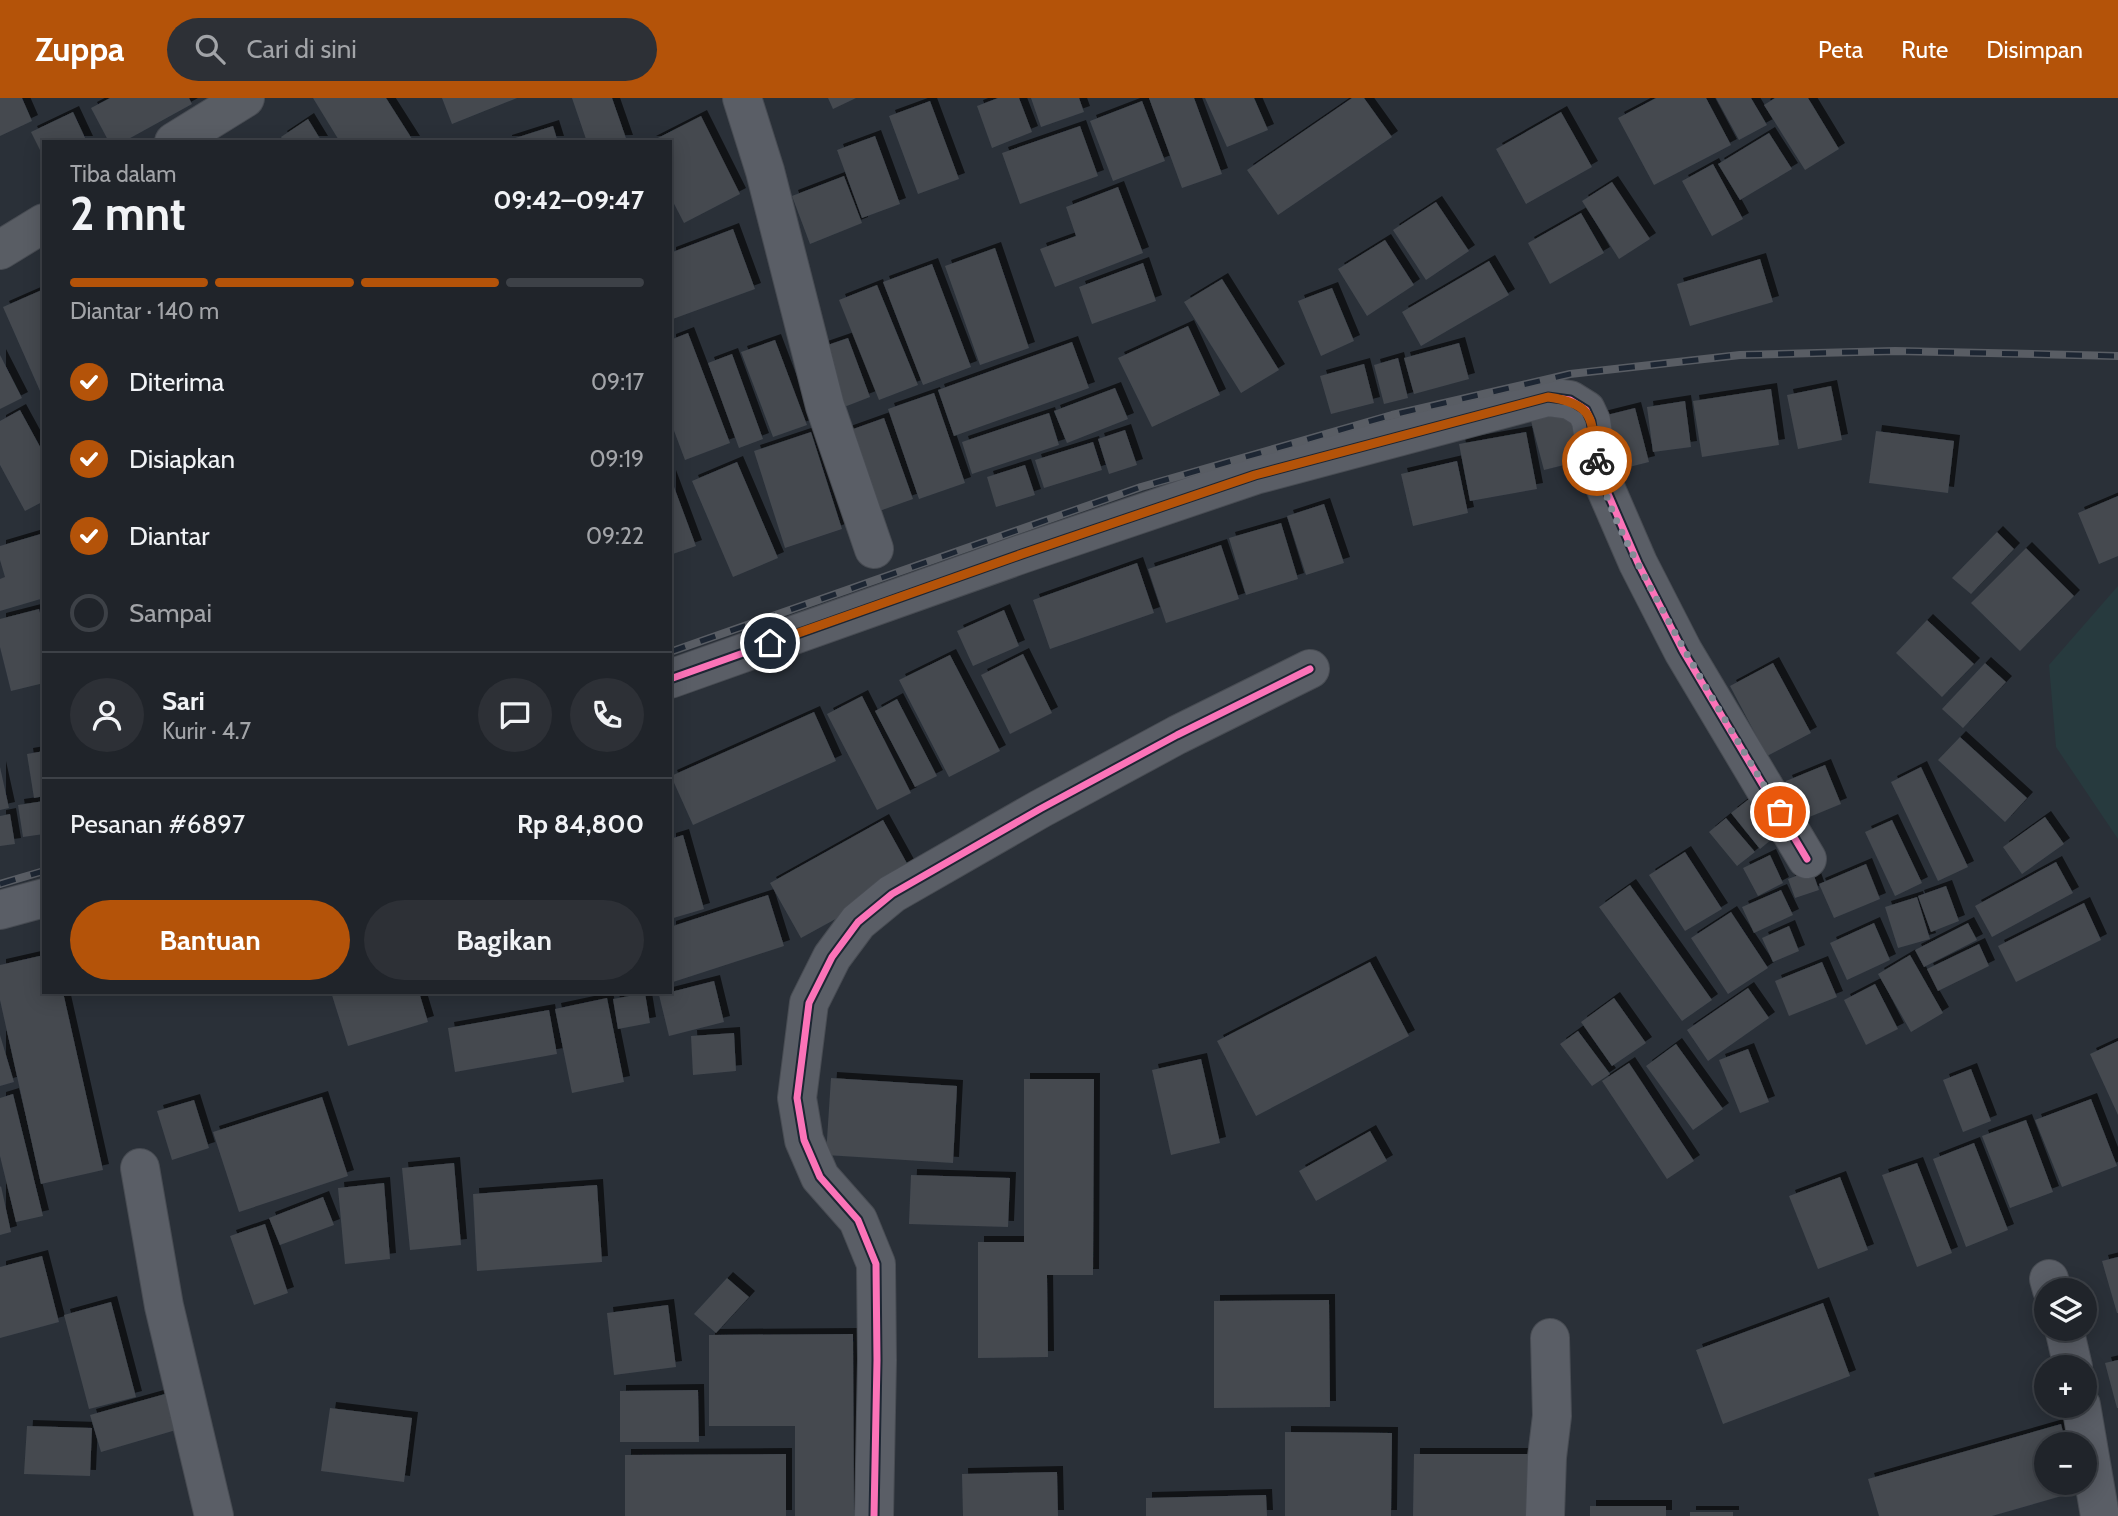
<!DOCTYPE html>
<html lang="id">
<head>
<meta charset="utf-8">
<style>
	:root { --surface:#20242a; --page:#2d3036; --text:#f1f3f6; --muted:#a2a4a8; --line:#3d4147; --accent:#b45309 }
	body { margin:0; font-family:Cabin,sans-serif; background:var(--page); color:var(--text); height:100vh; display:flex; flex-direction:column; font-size:26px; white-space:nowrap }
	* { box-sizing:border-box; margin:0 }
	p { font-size:23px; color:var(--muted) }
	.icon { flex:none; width:38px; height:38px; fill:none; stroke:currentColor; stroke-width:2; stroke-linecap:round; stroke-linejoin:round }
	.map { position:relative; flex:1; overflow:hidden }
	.drawer { position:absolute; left:42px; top:42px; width:630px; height:854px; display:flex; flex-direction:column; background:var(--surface); border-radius:0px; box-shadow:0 4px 18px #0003,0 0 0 2px var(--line) }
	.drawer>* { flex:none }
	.buttons { position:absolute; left:2034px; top:1180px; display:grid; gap:14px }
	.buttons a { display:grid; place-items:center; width:63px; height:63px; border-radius:50%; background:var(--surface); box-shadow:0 4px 18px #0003,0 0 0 2px var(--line); font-size:35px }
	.pin { position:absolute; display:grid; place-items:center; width:60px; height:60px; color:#fff; margin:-30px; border:4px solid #fff; border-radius:50%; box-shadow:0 2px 7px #0007 }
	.courier { position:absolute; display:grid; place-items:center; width:70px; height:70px; margin:-35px; border:5px solid #b45309; border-radius:50%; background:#fff; color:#222; box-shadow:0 2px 9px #0007 }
	.overview em { font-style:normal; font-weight:700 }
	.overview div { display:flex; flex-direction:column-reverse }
	.overview { display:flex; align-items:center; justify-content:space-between; height:119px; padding:0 28px }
	h1 { font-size:46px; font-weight:700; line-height:52px }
	.bar { display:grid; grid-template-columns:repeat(4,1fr); gap:10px 7px; align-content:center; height:84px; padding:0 28px }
	.bar i { height:9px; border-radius:5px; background:var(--line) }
	.bar .on { background:var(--accent) }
	.bar p { grid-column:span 4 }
	.line { display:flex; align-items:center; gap:18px; padding:0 28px; border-top:2px solid var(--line) }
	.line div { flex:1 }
	.round { display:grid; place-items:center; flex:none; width:74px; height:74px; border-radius:37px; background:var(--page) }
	ol { padding:0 28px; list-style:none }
	li { display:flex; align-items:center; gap:21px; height:77px }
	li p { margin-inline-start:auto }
	li .icon { padding:7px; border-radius:50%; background:var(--accent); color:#fff; stroke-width:4 }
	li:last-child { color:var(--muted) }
	li i { width:38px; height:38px; border:4px solid var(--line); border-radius:50% }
	.primary-button { display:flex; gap:14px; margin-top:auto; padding:14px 28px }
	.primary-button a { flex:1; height:80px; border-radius:42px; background:var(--accent); color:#fff; font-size:28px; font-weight:700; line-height:80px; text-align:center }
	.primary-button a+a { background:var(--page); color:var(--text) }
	header { display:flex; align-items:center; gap:42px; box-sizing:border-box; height:98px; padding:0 35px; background:var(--accent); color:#fff }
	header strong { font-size:33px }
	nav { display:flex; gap:38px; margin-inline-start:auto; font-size:24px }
	.search { width:490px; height:63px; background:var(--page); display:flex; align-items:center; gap:18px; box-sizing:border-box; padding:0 24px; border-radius:38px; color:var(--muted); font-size:26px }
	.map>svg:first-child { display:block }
	.green { fill:#273a3e }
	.building { fill:#444950; filter:url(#shadow) }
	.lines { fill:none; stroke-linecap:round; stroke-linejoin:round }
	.street-casing { stroke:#484c53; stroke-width:40 }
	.secondary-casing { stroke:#484c53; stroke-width:40 }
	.street { stroke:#5a5e66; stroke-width:38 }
	.secondary { stroke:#595d64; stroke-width:38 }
	.rail-casing { stroke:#595d64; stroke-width:8 }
	.rail { stroke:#1d2633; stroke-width:5; stroke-dasharray:16; stroke-linecap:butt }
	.cycleway-casing { stroke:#1d2633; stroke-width:11 }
	.cycleway { stroke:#fb73b8; stroke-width:7 }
	.done { stroke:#848b96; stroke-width:7; stroke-dasharray:0 12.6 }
	.route { stroke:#b45309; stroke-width:9 }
</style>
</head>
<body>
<header>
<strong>Zuppa</strong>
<div class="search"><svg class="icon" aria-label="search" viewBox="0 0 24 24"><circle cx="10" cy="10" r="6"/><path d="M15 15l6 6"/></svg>Cari di sini</div>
<nav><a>Peta</a><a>Rute</a><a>Disimpan</a></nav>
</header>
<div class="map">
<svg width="2118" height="1418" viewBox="0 0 2118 1418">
	<defs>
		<filter id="shadow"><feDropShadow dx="6" dy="-6" stdDeviation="0" flood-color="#0009"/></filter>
	</defs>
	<rect width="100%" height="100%" fill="#2a3038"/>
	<path class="green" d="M 2118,488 L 2118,741 L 2056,649 L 2049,567 Z"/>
	<path class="building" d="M 0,0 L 22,0 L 32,23 L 0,38 Z
		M 110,0 L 189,0 L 192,6 L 123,44 L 109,44 L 91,10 Z
		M 313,0 L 386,0 L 414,44 L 340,44 Z
		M 442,0 L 517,0 L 452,26 Z
		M 572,0 L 612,0 L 627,43 L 587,44 Z
		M 828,0 L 856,0 L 833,11 Z
		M 998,0 L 1019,0 L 1032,34 L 992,50 L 977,8 Z
		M 1031,0 L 1079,0 L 1084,14 L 1041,29 Z
		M 1149,0 L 1194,0 L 1222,76 L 1182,90 Z
		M 1205,0 L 1254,0 L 1268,32 L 1227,49 Z
		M 1352,0 L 1364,0 L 1392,39 L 1278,117 L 1247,72 Z
		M 1656,0 L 1706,0 L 1731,47 L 1654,87 L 1618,20 Z
		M 1716,0 L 1751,0 L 1767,27 L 1739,42 Z
		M 1775,0 L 1808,0 L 1839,51 L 1805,72 L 1764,7 Z
		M 930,3 L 959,81 L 918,96 L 889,18 Z
		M 1142,3 L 1165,63 L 1113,83 L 1090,23 Z
		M 73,14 L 87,44 L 44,44 L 44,60 L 31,34 Z
		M 1561,14 L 1592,69 L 1526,106 L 1496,51 Z
		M 701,18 L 740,96 L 684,125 L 670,98 L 670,44 L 650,44 Z
		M 308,21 L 322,44 L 284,44 L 281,39 Z
		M 553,28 L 558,44 L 506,44 L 506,43 Z
		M 1080,28 L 1098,78 L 1020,106 L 1002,55 Z
		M 1769,35 L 1792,71 L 1740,102 L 1718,66 Z
		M 875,38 L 900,106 L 862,120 L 837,52 Z
		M 1713,66 L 1743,121 L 1712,138 L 1682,83 Z
		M 844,78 L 862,125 L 810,146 L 792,98 Z
		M 1612,84 L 1650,141 L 1619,161 L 1582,103 Z
		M 1118,89 L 1143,155 L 1055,189 L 1040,151 L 1076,138 L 1066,109 Z
		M 1436,104 L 1469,153 L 1426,182 L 1393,132 Z
		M 1581,115 L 1604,155 L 1550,186 L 1528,145 Z
		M 733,131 L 755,191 L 670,222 L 670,155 Z
		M 1385,142 L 1414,187 L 1367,218 L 1338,171 Z
		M 995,150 L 1029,250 L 980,267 L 945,168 Z
		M 1760,161 L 1773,204 L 1690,228 L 1677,186 Z
		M 1489,163 L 1509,197 L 1421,248 L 1402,214 Z
		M 1143,165 L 1156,203 L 1092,226 L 1079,189 Z
		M 932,166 L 971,269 L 923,287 L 883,184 Z
		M 1222,181 L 1279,272 L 1241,295 L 1184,204 Z
		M 877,187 L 918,287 L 879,302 L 839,202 Z
		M 1332,190 L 1354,243 L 1321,258 L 1298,203 Z
		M 44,191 L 44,302 L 3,209 Z
		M 1188,228 L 1220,297 L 1152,329 L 1118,260 Z
		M 688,235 L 730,345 L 685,362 L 670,322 L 670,242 Z
		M 848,240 L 870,299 L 839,311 L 816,251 Z
		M 775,242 L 807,327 L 773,339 L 741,254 Z
		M 1072,244 L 1089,290 L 954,338 L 938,292 Z
		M 1459,245 L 1469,281 L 1414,296 L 1404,260 Z
		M 732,256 L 763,341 L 739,350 L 708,265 Z
		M 0,257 L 22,300 L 0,311 Z
		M 1398,260 L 1408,300 L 1384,306 L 1374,267 Z
		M 1364,266 L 1374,305 L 1331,316 L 1320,278 Z
		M 1831,288 L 1842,342 L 1798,351 L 1787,297 Z
		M 1115,290 L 1128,321 L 1067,345 L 1054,313 Z
		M 1771,291 L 1779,347 L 1702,359 L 1693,303 Z
		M 934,295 L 965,385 L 919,401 L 888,311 Z
		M 1685,303 L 1691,349 L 1653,354 L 1647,309 Z
		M 1635,310 L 1649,364 L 1613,373 L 1599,319 Z
		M 20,312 L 44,356 L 44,403 L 25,413 L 0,367 L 0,323 Z
		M 1571,312 L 1584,362 L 1544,372 L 1531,323 Z
		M 1049,315 L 1059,347 L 972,376 L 962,344 Z
		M 884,320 L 913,401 L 871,416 L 842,335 Z
		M 1125,332 L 1137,367 L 1109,376 L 1098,341 Z
		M 1876,333 L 1954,343 L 1948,395 L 1869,385 Z
		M 811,334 L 842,431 L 785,450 L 754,353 Z
		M 1526,334 L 1537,391 L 1470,403 L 1459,346 Z
		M 1093,344 L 1102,372 L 1044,390 L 1035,362 Z
		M 1457,363 L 1468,415 L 1413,428 L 1401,376 Z
		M 737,364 L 778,460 L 733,479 L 692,383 Z
		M 1025,367 L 1035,397 L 996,409 L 987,379 Z
		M 670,378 L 696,448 L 670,457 Z
		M 2118,398 L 2118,458 L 2099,466 L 2078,415 Z
		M 1324,406 L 1344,465 L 1306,477 L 1287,418 Z
		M 1281,425 L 1298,481 L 1246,497 L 1229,440 Z
		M 1997,434 L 2014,451 L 1971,496 L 1952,480 Z
		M 44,435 L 44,500 L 0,513 L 0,481 L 5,479 L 0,462 L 0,448 Z
		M 1221,447 L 1239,501 L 1166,525 L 1148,471 Z
		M 2026,450 L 2074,498 L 2020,553 L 1971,505 Z
		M 1137,465 L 1154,515 L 1050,551 L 1033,502 Z
		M 39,511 L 44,531 L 44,585 L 11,593 L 0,549 L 0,521 Z
		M 1004,512 L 1019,548 L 973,568 L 957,533 Z
		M 1927,522 L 1974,566 L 1942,599 L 1896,555 Z
		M 1023,556 L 1052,615 L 1010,636 L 981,577 Z
		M 950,557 L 1000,653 L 949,679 L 899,582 Z
		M 1773,565 L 1811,635 L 1767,658 L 1730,588 Z
		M 1985,565 L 2006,584 L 1963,630 L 1942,611 Z
		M 862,598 L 911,695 L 877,712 L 827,616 Z
		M 897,601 L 937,678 L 915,689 L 875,613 Z
		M 814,614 L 836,663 L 693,727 L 671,678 Z
		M 1960,639 L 2027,700 L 2005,724 L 1938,662 Z
		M 44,653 L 44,698 L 34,700 L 27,656 Z
		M 1825,667 L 1841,706 L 1802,722 L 1786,683 Z
		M 0,669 L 9,710 L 0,712 Z
		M 1921,669 L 1968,769 L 1938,783 L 1891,684 Z
		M 1749,701 L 1778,736 L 1760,751 L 1731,715 Z
		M 44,703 L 44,736 L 23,739 L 18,707 Z
		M 10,716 L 15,746 L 0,748 L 0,718 Z
		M 2045,719 L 2064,746 L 2022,776 L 2003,749 Z
		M 1726,720 L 1755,754 L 1737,768 L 1709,734 Z
		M 883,722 L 914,778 L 801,840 L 770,785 Z
		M 1892,722 L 1922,785 L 1895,798 L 1865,734 Z
		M 683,737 L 704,811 L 670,821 L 670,741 Z
		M 1685,754 L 1722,811 L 1685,833 L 1649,777 Z
		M 1770,757 L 1783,785 L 1758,798 L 1743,770 Z
		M 2056,764 L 2073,795 L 1992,839 L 1975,808 Z
		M 1866,766 L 1880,801 L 1834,820 L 1819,786 Z
		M 1812,772 L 1819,792 L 1795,800 L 1788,781 Z
		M 1630,787 L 1712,902 L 1682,923 L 1599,809 Z
		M 1946,788 L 1959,823 L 1931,834 L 1918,798 Z
		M 1781,792 L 1793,817 L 1754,835 L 1742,809 Z
		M 768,797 L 784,848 L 670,885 L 670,829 Z
		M 1917,799 L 1930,841 L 1898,850 L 1885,809 Z
		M 2084,805 L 2101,842 L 2016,884 L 1998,848 Z
		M 1731,814 L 1768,870 L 1728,896 L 1691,840 Z
		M 1874,825 L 1890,862 L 1847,882 L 1830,845 Z
		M 1968,825 L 1977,842 L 1924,869 L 1915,852 Z
		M 1789,828 L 1799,853 L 1773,864 L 1762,840 Z
		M 1979,846 L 1989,868 L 1938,893 L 1927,871 Z
		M 44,857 L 44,894 L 63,894 L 103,1072 L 41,1086 L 0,902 L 0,867 Z
		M 1910,857 L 1943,915 L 1911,934 L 1878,876 Z
		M 1370,864 L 1409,938 L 1256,1018 L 1217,943 Z
		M 1822,864 L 1837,899 L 1789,918 L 1775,883 Z
		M 714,883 L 724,924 L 669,938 L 659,897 Z
		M 1875,886 L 1898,931 L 1866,947 L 1844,902 Z
		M 1748,890 L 1769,920 L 1708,963 L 1687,932 Z
		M 331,894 L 419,894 L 428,924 L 348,948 Z
		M 645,895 L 650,925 L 618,931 L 613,901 Z
		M 607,900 L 624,984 L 572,995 L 555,911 Z
		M 1614,900 L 1646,945 L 1612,968 L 1581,924 Z
		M 549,912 L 557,956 L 455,974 L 448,930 Z
		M 1578,933 L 1610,976 L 1592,988 L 1560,946 Z
		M 734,935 L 736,973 L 693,977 L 691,938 Z
		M 0,937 L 14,984 L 0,988 Z
		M 2118,943 L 2118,1017 L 2090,956 Z
		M 1676,946 L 1723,1011 L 1693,1032 L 1646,968 Z
		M 1748,951 L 1769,1004 L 1740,1015 L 1719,962 Z
		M 1201,961 L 1220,1045 L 1171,1057 L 1152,972 Z
		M 1629,965 L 1694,1063 L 1667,1081 L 1602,983 Z
		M 1971,971 L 1991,1023 L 1963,1034 L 1943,982 Z
		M 831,980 L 957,988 L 953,1065 L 826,1057 Z
		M 1024,981 L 1094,981 L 1093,1177 L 1047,1177 L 1048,1259 L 978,1260 L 978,1144 L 1024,1144 Z
		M 13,996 L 43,1118 L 16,1124 L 0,1058 L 0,1000 Z
		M 322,999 L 348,1078 L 239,1114 L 213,1034 Z
		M 2091,1001 L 2117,1068 L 2062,1089 L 2035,1022 Z
		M 194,1002 L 209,1050 L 172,1062 L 157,1013 Z
		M 2026,1022 L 2053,1094 L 2010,1110 L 1982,1038 Z
		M 1370,1033 L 1387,1063 L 1316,1103 L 1299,1073 Z
		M 1974,1045 L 2008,1132 L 1966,1149 L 1933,1061 Z
		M 454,1065 L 461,1147 L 410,1152 L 402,1070 Z
		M 1917,1065 L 1952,1155 L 1917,1169 L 1882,1077 Z
		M 911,1077 L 1010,1080 L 1008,1129 L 909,1126 Z
		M 1840,1079 L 1868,1152 L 1818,1171 L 1789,1098 Z
		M 384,1085 L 390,1161 L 345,1166 L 338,1090 Z
		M 597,1087 L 602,1164 L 477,1173 L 473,1096 Z
		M 1,1088 L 11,1134 L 0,1137 L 0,1089 Z
		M 323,1099 L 334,1127 L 280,1147 L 269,1120 Z
		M 265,1126 L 288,1195 L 254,1207 L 230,1138 Z
		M 42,1158 L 59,1224 L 0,1240 L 0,1169 Z
		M 2118,1159 L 2118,1215 L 2117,1215 L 2102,1163 Z
		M 727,1180 L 749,1199 L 716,1235 L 694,1216 Z
		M 1329,1202 L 1330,1309 L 1214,1310 L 1214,1203 Z
		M 111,1204 L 136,1299 L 89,1311 L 64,1217 Z
		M 1823,1205 L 1850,1278 L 1723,1326 L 1696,1252 Z
		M 668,1207 L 676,1269 L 614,1277 L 607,1215 Z
		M 853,1236 L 854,1418 L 795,1418 L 795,1328 L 709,1328 L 709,1237 Z
		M 2118,1262 L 2118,1310 L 2117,1310 L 2105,1265 Z
		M 698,1292 L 699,1344 L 620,1344 L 620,1293 Z
		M 165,1296 L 176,1332 L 101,1354 L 90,1317 Z
		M 330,1310 L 412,1320 L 404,1384 L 321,1373 Z
		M 2061,1326 L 2066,1346 L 2046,1346 L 2046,1384 L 2077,1384 L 2079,1393 L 1992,1418 L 1879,1418 L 1868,1381 Z
		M 27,1328 L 92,1330 L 90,1378 L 24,1376 Z
		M 1285,1334 L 1392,1335 L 1391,1418 L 1285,1418 Z
		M 786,1356 L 786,1418 L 625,1418 L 625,1357 Z
		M 1414,1356 L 1528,1356 L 1527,1418 L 1413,1418 Z
		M 1057,1374 L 1058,1418 L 963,1418 L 962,1376 Z
		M 1266,1397 L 1267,1418 L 1146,1418 L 1146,1400 Z
		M 1590,1408 L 1666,1408 L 1666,1418 L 1590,1418 Z
		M 1690,1414 L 1733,1414 L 1733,1418 L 1690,1418 Z"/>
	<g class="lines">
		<g class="street-casing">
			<path id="street" d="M 742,0 L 765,73 L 825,308 L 874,451
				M 670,581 L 1022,456 L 1255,377 L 1548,299 L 1570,302 L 1586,312 L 1591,323 L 1599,375 L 1638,465 L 1683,553 L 1807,761
				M 0,812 L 44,800
				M 140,1070 L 164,1208 L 214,1418
				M 2049,1181 L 2052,1192
				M 2064,1230 L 2073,1269
				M 2081,1307 L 2100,1418
				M 874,1418 L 877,1262 L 876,1166 L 858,1122 L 820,1079 L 804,1042 L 797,1000 L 809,905 L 832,859 L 858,824 L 892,796 L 1040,711 L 1177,637 L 1310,571
				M 1545,1418 L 1547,1359 L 1552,1318 L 1550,1240"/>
		</g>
		<g class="secondary-casing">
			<path id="secondary" d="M 174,44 L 245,0
				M 0,152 L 44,125"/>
		</g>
		<use href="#street" class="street"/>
		<use href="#secondary" class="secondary"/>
		<g class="rail-casing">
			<path id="rail" d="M 670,554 L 1141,389 L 1392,317 L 1570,276 L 1740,257 L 1895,253 L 2118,258
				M 0,786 L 44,773"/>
		</g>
		<use href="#rail" class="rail"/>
		<g class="cycleway-casing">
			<path id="cycleway" d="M 670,581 L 1022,456 L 1255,377 L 1548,299 L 1570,302 L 1586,312 L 1591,323 L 1599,375 L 1638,465 L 1683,553 L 1807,761
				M 874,1418 L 877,1262 L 876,1166 L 858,1122 L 820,1079 L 804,1042 L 797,1000 L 809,905 L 832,859 L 858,824 L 892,796 L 1040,711 L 1177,637 L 1310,571"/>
		</g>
		<use href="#cycleway" class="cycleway"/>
	</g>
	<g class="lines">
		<path class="done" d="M 1597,363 C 1604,404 1630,451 1649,487 C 1690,564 1735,639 1780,714"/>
		<path class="route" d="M 770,545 L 1022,456 L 1255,377 L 1548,299 C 1596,306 1591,322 1597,363"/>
	</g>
</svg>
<div class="buttons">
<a><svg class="icon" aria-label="layers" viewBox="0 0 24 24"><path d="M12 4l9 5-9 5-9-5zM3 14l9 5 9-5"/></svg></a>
<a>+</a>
<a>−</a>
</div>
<div class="pin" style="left:1780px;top:714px;background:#ea580c"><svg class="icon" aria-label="bag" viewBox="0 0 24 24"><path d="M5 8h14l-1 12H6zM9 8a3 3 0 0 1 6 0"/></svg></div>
<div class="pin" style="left:770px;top:545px;background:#1f2937"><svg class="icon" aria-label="home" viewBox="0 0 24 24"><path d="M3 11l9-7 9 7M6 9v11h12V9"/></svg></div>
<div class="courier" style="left:1597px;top:363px"><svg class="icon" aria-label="bike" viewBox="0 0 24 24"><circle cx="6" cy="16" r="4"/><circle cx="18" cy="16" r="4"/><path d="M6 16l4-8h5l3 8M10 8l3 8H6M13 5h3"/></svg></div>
<section class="drawer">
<div class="overview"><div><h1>2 mnt</h1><p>Tiba dalam</p></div><em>09:42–09:47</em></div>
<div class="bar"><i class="on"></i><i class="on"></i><i class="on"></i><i></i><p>Diantar · 140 m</p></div>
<ol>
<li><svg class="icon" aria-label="check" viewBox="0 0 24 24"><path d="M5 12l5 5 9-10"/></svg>Diterima<p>09:17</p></li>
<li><svg class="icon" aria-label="check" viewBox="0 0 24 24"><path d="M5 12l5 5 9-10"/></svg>Disiapkan<p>09:19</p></li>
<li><svg class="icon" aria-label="check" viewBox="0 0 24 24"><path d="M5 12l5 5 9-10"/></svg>Diantar<p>09:22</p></li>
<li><i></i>Sampai</li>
</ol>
<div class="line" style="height:126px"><a class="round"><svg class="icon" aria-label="person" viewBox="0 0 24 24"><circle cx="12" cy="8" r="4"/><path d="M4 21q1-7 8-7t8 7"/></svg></a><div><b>Sari</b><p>Kurir · 4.7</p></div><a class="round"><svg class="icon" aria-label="chat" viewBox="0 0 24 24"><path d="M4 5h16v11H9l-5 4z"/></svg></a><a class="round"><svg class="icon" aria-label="phone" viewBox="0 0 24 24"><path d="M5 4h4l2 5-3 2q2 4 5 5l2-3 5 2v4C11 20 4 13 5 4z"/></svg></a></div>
<div class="line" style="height:91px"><div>Pesanan #6897</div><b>Rp 84,800</b></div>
<div class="primary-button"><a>Bantuan</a><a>Bagikan</a></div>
</section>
</div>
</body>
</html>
